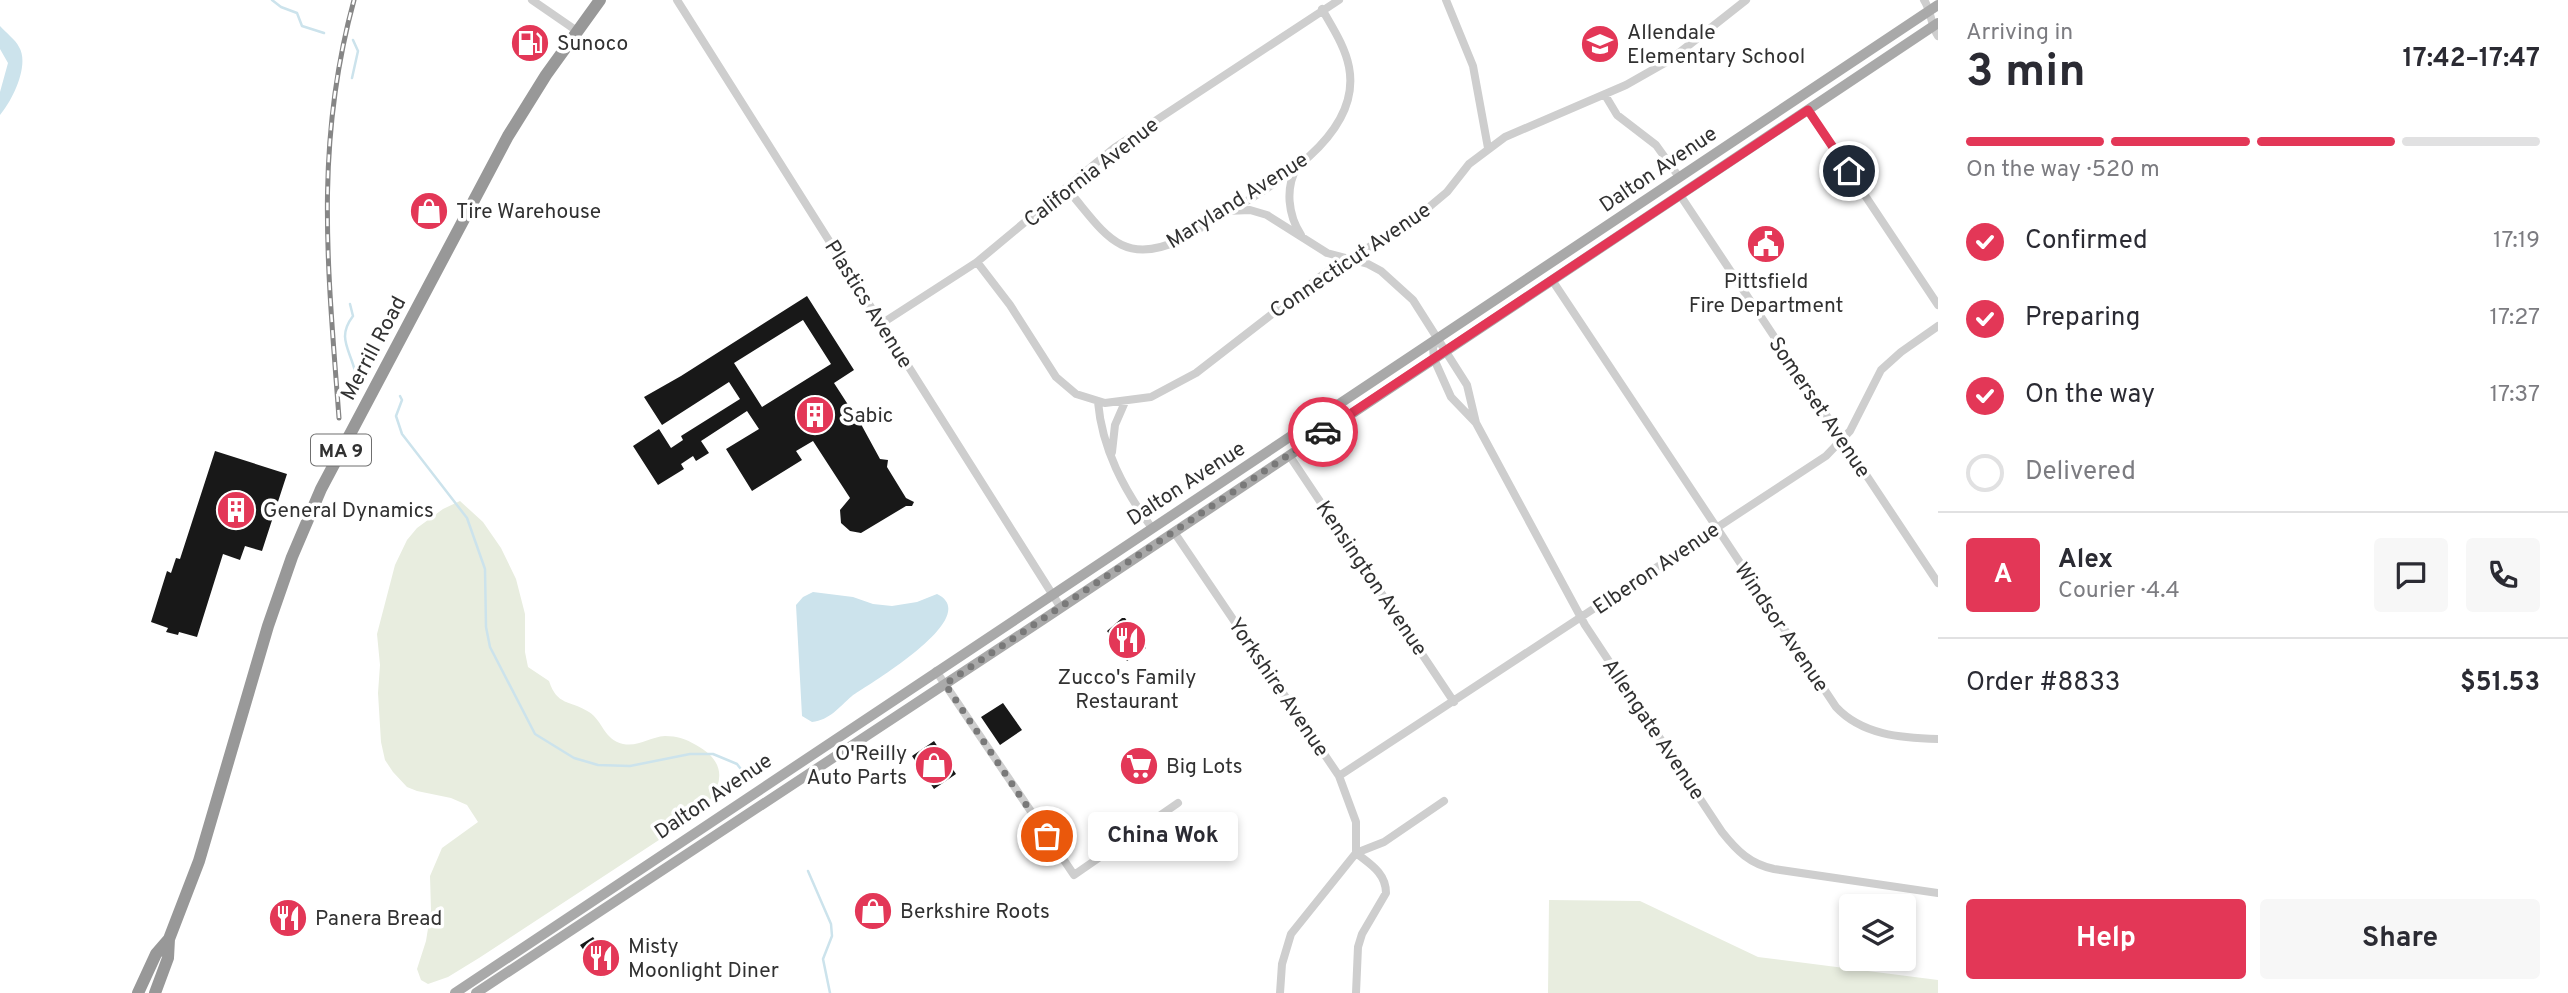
<!DOCTYPE html>
<html lang="en">
<head>
<meta charset="utf-8">
<style>
	:root { --surface:#fff; --page:#f7f7f7; --text:#2b2b33; --muted:#7c7c81; --line:#e1e1e2; --accent:#e33757 }
	body { margin:0; font-family:Overpass,sans-serif; background:var(--page); color:var(--text); height:100vh; display:flex; flex-direction:column; font-size:26px; white-space:nowrap }
	* { box-sizing:border-box; margin:0 }
	p { font-size:23px; color:var(--muted) }
	.icon { flex:none; width:38px; height:38px; fill:none; stroke:currentColor; stroke-width:2; stroke-linecap:round; stroke-linejoin:round }
	.map { position:relative; flex:1; overflow:hidden }
	.drawer { display:flex; flex-direction:column; background:var(--surface); width:630px }
	.drawer>* { flex:none }
	.fabs { position:absolute; left:1839px; top:894px; display:grid; gap:14px }
	.fabs a { display:grid; place-items:center; width:77px; height:77px; border-radius:7px; background:var(--surface); box-shadow:0 4px 10px #0003; font-size:35px }
	.pin { position:absolute; display:grid; place-items:center; width:60px; height:60px; color:#fff; margin:-30px; border:4px solid #fff; border-radius:50%; box-shadow:0 2px 7px #0007 }
	.courier { position:absolute; display:grid; place-items:center; width:70px; height:70px; margin:-35px; border:5px solid #e33757; border-radius:50%; background:#fff; color:#222; box-shadow:0 2px 9px #0007 }
	.bubble { position:absolute; height:49px; border-radius:7px; background:var(--surface); box-shadow:0 4px 10px #0003; font-size:23px; font-weight:700; line-height:49px; text-align:center }
	.summary em { font-style:normal; font-weight:700 }
	.summary div { display:flex; flex-direction:column-reverse }
	.summary { display:flex; align-items:center; justify-content:space-between; height:119px; padding:0 28px }
	h1 { font-size:46px; font-weight:700; line-height:52px }
	.bar { display:grid; grid-template-columns:repeat(4,1fr); gap:10px 7px; align-content:center; height:84px; padding:0 28px }
	.bar i { height:9px; border-radius:5px; background:var(--line) }
	.bar .on { background:var(--accent) }
	.bar p { grid-column:span 4 }
	.line { display:flex; align-items:center; gap:18px; padding:0 28px; border-top:2px solid var(--line) }
	.line div { flex:1 }
	.round { display:grid; place-items:center; flex:none; width:74px; height:74px; border-radius:7px; background:var(--page) }
	ol { padding:0 28px; list-style:none }
	li { display:flex; align-items:center; gap:21px; height:77px }
	li p { margin-inline-start:auto }
	li .icon { padding:7px; border-radius:50%; background:var(--accent); color:#fff; stroke-width:4 }
	li:last-child { color:var(--muted) }
	li i { width:38px; height:38px; border:4px solid var(--line); border-radius:50% }
	.primary-button { display:flex; gap:14px; margin-top:auto; padding:14px 28px }
	.primary-button a { flex:1; height:80px; border-radius:7px; background:var(--accent); color:#fff; font-size:28px; font-weight:700; line-height:80px; text-align:center }
	.primary-button a+a { background:var(--page); color:var(--text) }
	main { display:flex; flex:1; min-height:0 }
	.map>svg:first-child { display:block }
	.green { fill:#e8eddf }
	.water { fill:#cce3ec }
	.lines { fill:none; stroke-linecap:round; stroke-linejoin:round }
	.stream { stroke:#cce3ec; stroke-width:2.5 }
	.building { fill:#181818; fill-rule:evenodd }
	.minor { stroke:#cecece; stroke-width:8 }
	.major { stroke:#a9a9a9; stroke-width:10 }
	.highway { stroke:#989898; stroke-width:12 }
	.rail-casing { stroke:#868686; stroke-width:5 }
	.rail { stroke:#fff; stroke-width:2.5; stroke-dasharray:8; stroke-linecap:butt }
	.done { stroke:#797979; stroke-width:7; stroke-dasharray:0 12.6 }
	.route { stroke:#e33757; stroke-width:9 }
	.labels { text-anchor:middle; stroke-width:7; stroke-linejoin:round; paint-order:stroke }
	.shield { fill:#fff; stroke:#6f6f6f; stroke-width:2 }
	.shield-label { font-size:19px; font-weight:bold; fill:#313131 }
	.poi-label { font-size:21px; fill:#313131; stroke:#fff; text-anchor:start }
	.street-label { font-size:21px; fill:#313131; stroke:#fff }
</style>
</head>
<body>
<main>
<div class="map">
<svg width="1938" height="993" viewBox="0 0 1938 993">
	<rect width="100%" height="100%" fill="#fff"/>
	<path class="green" d="M 460,501 L 483,522 L 501,548 L 516,579 L 525,614 L 525,652 L 528,667 L 549,681 C 557,706 570,700 589,712 C 603,721 604,740 623,744 C 639,747 650,737 665,736 C 677,736 686,739 696,745 C 733,765 721,793 694,817 L 479,958 L 448,977 L 428,984 L 421,980 L 417,969 L 426,941 L 431,910 L 430,876 L 442,848 L 478,822 L 467,805 L 451,798 L 417,791 L 407,787 L 393,772 L 385,760 L 381,742 L 378,693 L 380,665 L 377,634 L 395,565 L 407,540 L 417,528 L 443,509 Z
		M 1549,900 L 1640,901 L 1758,957 L 1938,980 L 1938,993 L 1548,993 Z"/>
	<path class="water" d="M 0,26 C 6,33 15,39 19,47 C 30,65 12,101 0,115 L 0,92 L 8,63 L 0,49 Z
		M 813,592 L 853,597 L 873,604 L 892,606 L 917,602 L 937,594 C 985,617 866,686 852,696 C 839,707 830,720 812,722 L 802,716 L 796,605 L 803,597 Z"/>
	<g class="lines">
		<path class="stream" d="M 272,0 L 281,7 L 297,13 L 302,26 L 324,33
			M 352,78 L 358,51 L 353,40
			M 350,304 L 353,316 C 337,337 349,348 355,371 L 363,375
			M 400,396 L 402,400 L 396,416 L 402,434 L 467,518 L 485,569 L 486,627 L 490,647 L 535,734 L 574,758 L 598,765 L 630,766 L 690,754 L 713,754 L 737,764 L 750,781
			M 808,871 L 831,924 L 832,936 L 823,959 L 830,993"/>
	</g>
	<path class="building" d="M 807,296 L 854,370 L 834,383 L 856,417 L 863,419 L 862,426 L 880,459 L 888,460 L 887,467 L 906,498 L 914,502 L 912,506 L 906,506 L 861,533 L 850,531 L 841,523 L 840,510 L 850,498 L 813,441 L 796,451 L 802,460 L 752,491 L 726,449 L 759,429 L 747,411 L 701,441 L 709,453 L 696,461 L 693,456 L 681,464 L 684,469 L 658,485 L 633,446 L 659,429 L 671,448 L 683,440 L 681,436 L 740,399 L 729,382 L 662,425 L 644,397 L 681,376 ZM 803,320 L 831,364 L 762,407 L 734,363 Z
		M 215,451 L 287,474 L 262,551 L 245,546 L 240,560 L 223,554 L 197,637 L 179,632 L 178,635 L 166,632 L 168,628 L 151,622 L 167,571 L 171,573 L 176,558 L 180,559 Z
		M 1122,618 L 1125,618 L 1146,648 L 1127,661 L 1107,631 Z
		M 1003,703 L 1022,730 L 1000,745 L 981,717 Z
		M 934,741 L 956,774 L 934,789 L 912,756 Z
		M 593,937 L 603,951 L 609,947 L 615,956 L 609,960 L 615,970 L 603,978 L 580,945 Z"/>
	<g class="lines">
		<path class="minor" d="M 532,0 L 577,31
			M 677,0 L 1061,608
			M 1446,0 L 1473,66 L 1488,148
			M 1924,0 C 1932,12 1930,24 1938,36
			M 1605,95 L 1617,115 L 1656,145 L 1679,177
			M 1808,110 L 1938,305
			M 1297,167 C 1285,188 1288,215 1301,235
			M 1067,189 C 1103,230 1119,268 1180,240 C 1237,204 1365,149 1349,67 C 1345,46 1332,27 1322,9
			M 1680,195 L 1938,583
			M 1226,211 L 1250,210 L 1267,215 L 1327,253 L 1368,264 L 1381,271 L 1413,300 L 1467,385 L 1476,423 L 1585,625 L 1722,832 C 1737,851 1750,864 1774,869 L 1938,893
			M 977,262 L 1010,305 L 1056,377 L 1076,394 L 1105,403 L 1151,397 L 1196,373 L 1325,273 L 1410,223 L 1447,192 L 1469,164 L 1505,137 L 1626,85 L 1670,60 L 1746,0
			M 1552,280 L 1836,707 C 1862,735 1901,738 1938,739
			M 881,324 L 977,262 L 1114,148 L 1339,0
			M 1436,341 L 1433,348 L 1434,359 L 1451,397 L 1476,423
			M 1098,402 C 1102,449 1124,490 1152,528
			M 1112,452 L 1115,425 L 1125,402
			M 1289,455 L 1454,702
			M 1174,532 L 1339,776 L 1356,822 L 1356,853 L 1291,934 L 1282,964 L 1280,993
			M 936,671 L 1074,875 L 1178,803
			M 1339,776 L 1826,456 L 1850,431 L 1881,370 L 1901,352 L 1938,326
			M 1356,853 C 1370,864 1386,873 1386,893 L 1362,934 L 1358,947 L 1356,993
			M 1356,853 L 1384,842 L 1444,801"/>
		<path class="major" d="M 455,993 L 1938,5
			M 476,993 L 1047,617 L 1938,23"/>
		<path class="highway" d="M 138,993 L 156,954 L 169,939 L 199,861 L 268,626 L 292,557 L 321,489 L 508,136 L 546,75 L 600,0
			M 155,993 L 168,958 L 169,939"/>
		<g class="rail-casing">
			<path id="rail" d="M 339,418 C 328,270 314,146 354,0"/>
		</g>
		<use href="#rail" class="rail"/>
	</g>
	<g class="lines">
		<path class="done" d="M 1047,836 L 945,684 L 1323,432"/>
		<path class="route" d="M 1323,432 L 1808,110 L 1849,171"/>
	</g>
	<defs>
		<g id="fuel-disc" transform="scale(2.0125)"><circle r="9.5" fill="#e33757" stroke="#fff"/><path d="M-5.5-6h7V0h2V4h1.3V-2.5L3-4.5l.8-.8L6-3V5H2.5V1h-1V6h-7ZM-4.2-4.7v3.2H.2V-4.7Z" fill="#fff"/></g>
		<g id="school-disc" transform="scale(2.0125)"><circle r="9.5" fill="#e33757" stroke="#fff"/><path d="M0-5L7-2L0 1L-7-2ZM-4 1L0 2.5L4 1V4Q0 6-4 4Z" fill="#fff"/></g>
		<g id="shop-disc" transform="scale(2.0125)"><circle r="9.5" fill="#e33757" stroke="#fff"/><path d="M-5-2.5h2.3a2.7 3.5 0 0 1 5.4 0H5L5.5 6h-11ZM-1.5-2.5h3a1.5 2.3 0 0 0-3 0Z" fill="#fff"/></g>
		<g id="civic-disc" transform="scale(2.0125)"><circle r="9.5" fill="#e33757" stroke="#fff"/><path d="M-.6-6.5H3V-4.5H.6V-3L4-1V1h2V6H-6V1h2V-1L-.6-3ZM-1.2 2.5V6h2.4V2.5Z" fill="#fff"/></g>
		<g id="building-disc" transform="scale(2.0125)"><circle r="9.5" fill="#e33757" stroke="#fff"/><path d="M-4-6H4V6H1V3H-1V6H-4ZM-2.5-4.3h1.7v1.8h-1.7ZM.8-4.3h1.7v1.8H.8ZM-2.5-1h1.7V.8h-1.7ZM.8-1h1.7V.8H.8Z" fill="#fff"/></g>
		<g id="restaurant-disc" transform="scale(2.0125)"><circle r="9.5" fill="#e33757" stroke="#fff"/><path d="M-5-6h1v4h1v-4h1v4h1v-4h1v5L-1.5 .5V6h-2V.5L-5-1ZM5-6V6H3V1.5H1.5Q1.5-4 5-6Z" fill="#fff"/></g>
		<g id="supermarket-disc" transform="scale(2.0125)"><circle r="9.5" fill="#e33757" stroke="#fff"/><path d="M-6-5.5h2.5l.6 2H6L4.5 2H-2.5L-4.4-4H-6ZM-1.5 3.2a1.3 1.3 0 1 0 .1 0ZM3 3.2a1.3 1.3 0 1 0 .1 0Z" fill="#fff"/></g>
	</defs>
	<g fill-rule="evenodd">
		<use href="#fuel-disc" x="530" y="43"/>
		<use href="#school-disc" x="1600" y="44"/>
		<use href="#shop-disc" x="429" y="211"/>
		<use href="#civic-disc" x="1766" y="244"/>
		<use href="#building-disc" x="815" y="415"/>
		<use href="#building-disc" x="236" y="510"/>
		<use href="#restaurant-disc" x="1127" y="640"/>
		<use href="#shop-disc" x="934" y="765"/>
		<use href="#supermarket-disc" x="1139" y="766"/>
		<use href="#shop-disc" x="873" y="911"/>
		<use href="#restaurant-disc" x="288" y="918"/>
		<use href="#restaurant-disc" x="601" y="958"/>
	</g>
	<g class="labels">
		<rect class="shield" x="311" y="434.5" width="60" height="31" rx="5"/>
		<g class="shield-label">
			<text x="341" y="457">MA 9</text>
		</g>
		<g class="poi-label">
			<text x="1627" y="39">Allendale<tspan x="1627" dy="24">Elementary School</tspan></text>
			<text x="557" y="50">Sunoco</text>
			<text x="456" y="218">Tire Warehouse</text>
			<text x="1766" y="288" text-anchor="middle">Pittsfield<tspan x="1766" dy="24">Fire Department</tspan></text>
			<text x="842" y="422">Sabic</text>
			<text x="263" y="517">General Dynamics</text>
			<text x="1127" y="684" text-anchor="middle">Zucco's Family<tspan x="1127" dy="24">Restaurant</tspan></text>
			<text x="907" y="760" text-anchor="end">O'Reilly<tspan x="907" dy="24">Auto Parts</tspan></text>
			<text x="1166" y="773">Big Lots</text>
			<text x="900" y="918">Berkshire Roots</text>
			<text x="315" y="925">Panera Bread</text>
			<text x="628" y="953">Misty<tspan x="628" dy="24">Moonlight Diner</tspan></text>
		</g>
		<g class="street-label">
			<text transform="translate(1658 169) rotate(-34)" y="7">Dalton Avenue</text>
			<text transform="translate(1091 172) rotate(-38)" y="7">California Avenue</text>
			<text transform="translate(1237 200) rotate(-32)" y="7">Maryland Avenue</text>
			<text transform="translate(1350 260) rotate(-34)" y="7">Connecticut Avenue</text>
			<text transform="translate(869 304) rotate(58)" y="7">Plastics Avenue</text>
			<text transform="translate(373 348) rotate(-62)" y="7">Merrill Road</text>
			<text transform="translate(1820 407) rotate(56)" y="7">Somerset Avenue</text>
			<text transform="translate(1186 483) rotate(-33)" y="7">Dalton Avenue</text>
			<text transform="translate(1656 568) rotate(-34)" y="7">Elberon Avenue</text>
			<text transform="translate(1372 578) rotate(56)" y="7">Kensington Avenue</text>
			<text transform="translate(1782 627) rotate(56)" y="7">Windsor Avenue</text>
			<text transform="translate(1279 687) rotate(56)" y="7">Yorkshire Avenue</text>
			<text transform="translate(1654 729) rotate(56)" y="7">Allengate Avenue</text>
			<text transform="translate(713 796) rotate(-34)" y="7">Dalton Avenue</text>
		</g>
	</g>
</svg>
<div class="fabs">
<a><svg class="icon" aria-label="layers" viewBox="0 0 24 24"><path d="M12 4l9 5-9 5-9-5zM3 14l9 5 9-5"/></svg></a>
</div>
<div class="pin" style="left:1047px;top:836px;background:#ea580c"><svg class="icon" aria-label="bag" viewBox="0 0 24 24"><path d="M5 8h14l-1 12H6zM9 8a3 3 0 0 1 6 0"/></svg></div>
<div class="pin" style="left:1849px;top:171px;background:#1f2937"><svg class="icon" aria-label="home" viewBox="0 0 24 24"><path d="M3 11l9-7 9 7M6 9v11h12V9"/></svg></div>
<div class="courier" style="left:1323px;top:432px"><svg class="icon" aria-label="car" viewBox="0 0 24 24"><path d="M5 17H2v-5l4-1 3-4h7l3 4 3 1v5h-3M9 17h6M6 11h13"/><circle cx="7" cy="17" r="2"/><circle cx="17" cy="17" r="2"/></svg></div>
<div class="bubble" style="left:1088px;top:812px;width:150px">China Wok</div>
</div>
<section class="drawer">
<div class="summary"><div><h1>3 min</h1><p>Arriving in</p></div><em>17:42–17:47</em></div>
<div class="bar"><i class="on"></i><i class="on"></i><i class="on"></i><i></i><p>On the way · 520 m</p></div>
<ol>
<li><svg class="icon" aria-label="check" viewBox="0 0 24 24"><path d="M5 12l5 5 9-10"/></svg>Confirmed<p>17:19</p></li>
<li><svg class="icon" aria-label="check" viewBox="0 0 24 24"><path d="M5 12l5 5 9-10"/></svg>Preparing<p>17:27</p></li>
<li><svg class="icon" aria-label="check" viewBox="0 0 24 24"><path d="M5 12l5 5 9-10"/></svg>On the way<p>17:37</p></li>
<li><i></i>Delivered</li>
</ol>
<div class="line" style="height:126px"><b class="round" style="background:var(--accent);color:#fff">A</b><div><b>Alex</b><p>Courier · 4.4</p></div><a class="round"><svg class="icon" aria-label="chat" viewBox="0 0 24 24"><path d="M4 5h16v11H9l-5 4z"/></svg></a><a class="round"><svg class="icon" aria-label="phone" viewBox="0 0 24 24"><path d="M5 4h4l2 5-3 2q2 4 5 5l2-3 5 2v4C11 20 4 13 5 4z"/></svg></a></div>
<div class="line" style="height:91px"><div>Order #8833</div><b>$51.53</b></div>
<div class="primary-button"><a>Help</a><a>Share</a></div>
</section>
</main>
</body>
</html>
